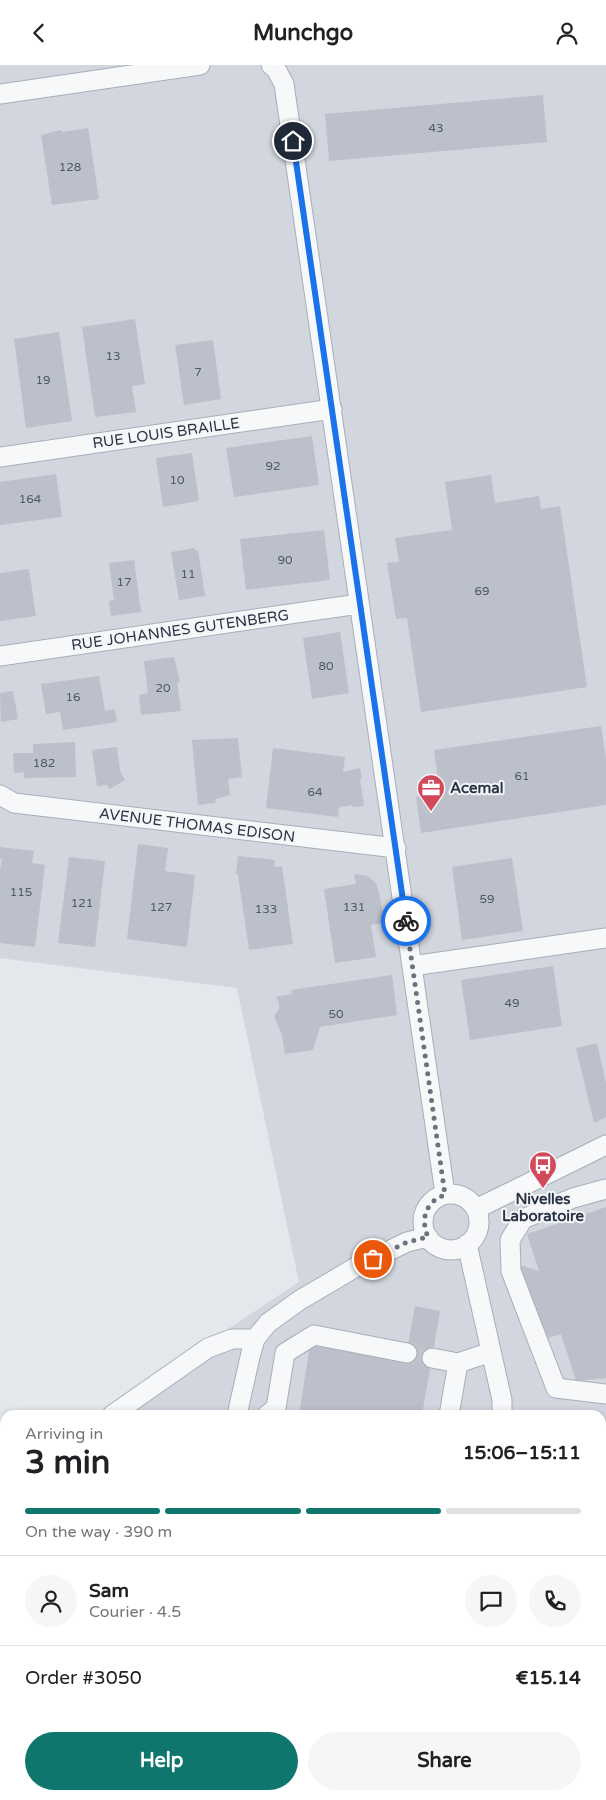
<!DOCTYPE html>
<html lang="en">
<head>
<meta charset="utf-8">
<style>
	:root { --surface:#fff; --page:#f6f6f6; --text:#202124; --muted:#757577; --line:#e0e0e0; --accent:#0f766e }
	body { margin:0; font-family:"Varela Round",sans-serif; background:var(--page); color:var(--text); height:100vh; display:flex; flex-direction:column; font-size:19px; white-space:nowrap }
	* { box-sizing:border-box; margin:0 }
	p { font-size:16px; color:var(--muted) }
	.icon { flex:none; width:28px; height:28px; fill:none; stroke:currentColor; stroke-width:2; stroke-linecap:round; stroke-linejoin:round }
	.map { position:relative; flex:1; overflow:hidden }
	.panel { position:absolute; left:0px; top:1345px; width:606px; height:390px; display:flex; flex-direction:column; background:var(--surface); border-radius:15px 15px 0 0; box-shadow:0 2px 8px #0003 }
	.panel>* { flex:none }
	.pin { position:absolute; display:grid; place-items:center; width:42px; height:42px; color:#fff; margin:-21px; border:2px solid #fff; border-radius:50%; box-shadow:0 1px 5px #0007 }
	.courier { position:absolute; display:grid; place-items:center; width:50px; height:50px; margin:-25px; border:4px solid #1a73e8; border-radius:50%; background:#fff; color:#222; box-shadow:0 1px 6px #0007 }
	.overview em { font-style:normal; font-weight:700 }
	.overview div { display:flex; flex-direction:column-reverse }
	.overview { display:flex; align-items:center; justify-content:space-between; height:85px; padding:0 25px }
	h1 { font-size:32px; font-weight:700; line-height:38px }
	.bar { display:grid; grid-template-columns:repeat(4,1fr); gap:8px 5px; align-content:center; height:60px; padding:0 25px }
	.bar i { height:6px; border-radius:4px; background:var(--line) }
	.bar .current { background:var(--accent) }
	.bar p { grid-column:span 4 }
	.line { display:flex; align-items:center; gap:12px; padding:0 25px; border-top:1px solid var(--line) }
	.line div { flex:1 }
	.round { display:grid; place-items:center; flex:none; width:52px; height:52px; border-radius:26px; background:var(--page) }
	.cta { display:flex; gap:10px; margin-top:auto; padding:10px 25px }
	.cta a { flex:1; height:58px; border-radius:30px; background:var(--accent); color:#fff; font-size:20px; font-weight:700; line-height:58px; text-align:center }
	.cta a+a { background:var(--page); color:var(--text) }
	header { display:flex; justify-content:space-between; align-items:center; height:65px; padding:0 25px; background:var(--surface); font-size:22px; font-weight:700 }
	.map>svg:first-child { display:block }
	.built { fill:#d2d6de }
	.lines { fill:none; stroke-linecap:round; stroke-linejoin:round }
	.stream { stroke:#9fb4cc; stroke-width:4 }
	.building { fill:#bbc0ca }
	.minor-tunnel { stroke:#bfc3cb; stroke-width:19; stroke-dasharray:19 9; stroke-linecap:butt }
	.minor-casing { stroke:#a9aeb7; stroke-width:21 }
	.minor { stroke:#f7f8fa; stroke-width:19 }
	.done { stroke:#6c737f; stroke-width:5; stroke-dasharray:0 9 }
	.route { stroke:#1a73e8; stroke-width:6 }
	.labels { text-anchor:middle; stroke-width:4; stroke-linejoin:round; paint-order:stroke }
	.number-label { font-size:12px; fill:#4f5766 }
	.street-label { font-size:15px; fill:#2b3445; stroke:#f4f6f9 }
	.poi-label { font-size:15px; font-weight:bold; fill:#2b3445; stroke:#f4f6f9; text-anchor:start }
</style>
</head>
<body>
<header><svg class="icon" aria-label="back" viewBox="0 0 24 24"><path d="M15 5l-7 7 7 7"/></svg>Munchgo<svg class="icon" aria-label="person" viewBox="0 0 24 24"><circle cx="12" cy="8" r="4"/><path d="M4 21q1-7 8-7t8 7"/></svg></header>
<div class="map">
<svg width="606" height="1735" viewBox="0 0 606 1735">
	<rect width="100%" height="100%" fill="#e4e7ec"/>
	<path class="built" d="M 0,0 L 606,0 L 606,1735 L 85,1735 L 82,1730 L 601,1730 L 601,1350 L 119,1350 L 209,1288 L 228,1264 L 299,1217 L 237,923 L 0,893 Z
		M 5,1428 L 5,1551 L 0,1537 L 0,1432 Z"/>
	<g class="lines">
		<path class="stream" d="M 0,1733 L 1,1735"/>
	</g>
	<path class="building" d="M 543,30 L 547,77 L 329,96 L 325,49 Z
		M 88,63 L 99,134 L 52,140 L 41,70 L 61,65 L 62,67 Z
		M 135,254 L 145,319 L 132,321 L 136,347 L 95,352 L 82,262 Z
		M 59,267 L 72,356 L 26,363 L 14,274 Z
		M 213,275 L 221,334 L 184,340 L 175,280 Z
		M 312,371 L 319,420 L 234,432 L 226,383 Z
		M 192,388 L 199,436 L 163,442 L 156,393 Z
		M 56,409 L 62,452 L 0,460 L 0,417 Z
		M 491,410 L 495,438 L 539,431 L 541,444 L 560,441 L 587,622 L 421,647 L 407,553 L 396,554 L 387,498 L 399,497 L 395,473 L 452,465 L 445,417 Z
		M 324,465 L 330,515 L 246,525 L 240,474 Z
		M 195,483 L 195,486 L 198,485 L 205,531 L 179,535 L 171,487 Z
		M 134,495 L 141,547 L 111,551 L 109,536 L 114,535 L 109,498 Z
		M 29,504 L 36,551 L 0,556 L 0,508 Z
		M 340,567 L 349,628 L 312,634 L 303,573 Z
		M 174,592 L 180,617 L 177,617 L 181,646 L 141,650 L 139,630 L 148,628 L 144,596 Z
		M 99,611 L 105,646 L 115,644 L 117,657 L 63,665 L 60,647 L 46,649 L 41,619 Z
		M 13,626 L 18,654 L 1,657 L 0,628 Z
		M 601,661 L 606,694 L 606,740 L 421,768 L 416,732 L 440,728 L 434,685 Z
		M 238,673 L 242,712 L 228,714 L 230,730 L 216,734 L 215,738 L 198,740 L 192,675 Z
		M 75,677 L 76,712 L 24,713 L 24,707 L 14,708 L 13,688 L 33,688 L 33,679 Z
		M 117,682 L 120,706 L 125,715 L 110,724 L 107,720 L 97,721 L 92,685 Z
		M 273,683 L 345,692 L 343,707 L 360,703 L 362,714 L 360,714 L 364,741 L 353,742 L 352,740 L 339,742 L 338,752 L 266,743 Z
		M 138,779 L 168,783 L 165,806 L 195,810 L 187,882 L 127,874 Z
		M 0,782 L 34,786 L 32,798 L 45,800 L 35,882 L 0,878 L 0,806 L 2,794 L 0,794 Z
		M 238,791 L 275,795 L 274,802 L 282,801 L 293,879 L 249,885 L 238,810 L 236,808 Z
		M 69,792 L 105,796 L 95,882 L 58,878 Z
		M 512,793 L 523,866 L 462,875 L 452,802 Z
		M 354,809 L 368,811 L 376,818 L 379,827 L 384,858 L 371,860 L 376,892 L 335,898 L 324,824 L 356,819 Z
		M 553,901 L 562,961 L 470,975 L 461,915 Z
		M 392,910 L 397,950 L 320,962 L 313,985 L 285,989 L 282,970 L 274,951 L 279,944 L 279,938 L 276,932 L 292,929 L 291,925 Z
		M 597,978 L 606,1018 L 606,1052 L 594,1058 L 576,983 Z
		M 606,1142 L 606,1313 L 576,1316 L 561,1269 L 545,1274 L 520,1200 L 539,1206 L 527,1169 Z
		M 415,1241 L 440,1246 L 422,1350 L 299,1350 L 310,1280 L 405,1296 Z
		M 601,1353 L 604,1353 L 603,1380 L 601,1380 Z"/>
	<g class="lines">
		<path class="minor-tunnel" d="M 407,1288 L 432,1293"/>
		<g class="minor-casing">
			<path id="minor" d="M 271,0 L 276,4 L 284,19 L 445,1129
				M 0,29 L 200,0
				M 0,392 L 332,344
				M 0,591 L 359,539
				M 0,730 L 14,738 L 396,783
				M 419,900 L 606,873
				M 606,1124 L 573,1133 L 523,1154 L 510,1175 L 511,1206 L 556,1323 L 606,1329
				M423 1157a28 28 0 1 1 56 0a28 28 0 1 1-56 0Z
				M 476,1144 L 606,1080
				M 467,1179 L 502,1335 L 502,1350
				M 432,1293 L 458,1298
				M 112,1350 L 208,1283 L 232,1274 L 255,1274 L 268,1258 L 300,1235 L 356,1202 L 407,1177 L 428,1172
				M 237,1350 L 250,1292 L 255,1274
				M 267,1350 L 276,1343 L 285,1288 L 314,1270 L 407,1288
				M 449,1350 L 458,1298 L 491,1287
				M 0,1418 L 5,1415
				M 216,1730 L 217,1735
				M 499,1735 L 499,1730"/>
		</g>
		<use href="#minor" class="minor"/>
	</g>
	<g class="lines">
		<path class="done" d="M 373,1194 L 407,1177 L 428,1172 C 420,1154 426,1136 445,1130 L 406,856"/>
		<path class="route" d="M 293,76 L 406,856"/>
	</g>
	<defs>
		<g id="office-pin" transform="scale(1.4375)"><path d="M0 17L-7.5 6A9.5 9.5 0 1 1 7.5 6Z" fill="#d1495b" stroke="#f4f6f9"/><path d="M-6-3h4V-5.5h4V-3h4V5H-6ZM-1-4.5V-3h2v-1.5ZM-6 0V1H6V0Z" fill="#fff"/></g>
		<g id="bus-pin" transform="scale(1.4375)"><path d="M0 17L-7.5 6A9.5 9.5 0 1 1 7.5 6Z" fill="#d1495b" stroke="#f4f6f9"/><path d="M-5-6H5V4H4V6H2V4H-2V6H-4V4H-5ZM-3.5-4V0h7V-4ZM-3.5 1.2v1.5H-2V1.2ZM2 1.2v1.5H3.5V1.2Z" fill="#fff"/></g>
	</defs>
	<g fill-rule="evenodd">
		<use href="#office-pin" x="431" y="723"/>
		<use href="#bus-pin" x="543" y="1100"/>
	</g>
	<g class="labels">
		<g class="number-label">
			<text x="436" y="67">43</text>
			<text x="70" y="106">128</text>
			<text x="113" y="295">13</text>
			<text x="198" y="311">7</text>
			<text x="43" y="319">19</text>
			<text x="273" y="405">92</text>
			<text x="177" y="419">10</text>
			<text x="30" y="438">164</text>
			<text x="285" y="499">90</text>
			<text x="188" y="513">11</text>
			<text x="124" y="521">17</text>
			<text x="482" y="530">69</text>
			<text x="326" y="605">80</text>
			<text x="163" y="627">20</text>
			<text x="73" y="636">16</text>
			<text x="44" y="702">182</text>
			<text x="522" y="715">61</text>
			<text x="315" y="731">64</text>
			<text x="21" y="831">115</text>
			<text x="487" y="838">59</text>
			<text x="82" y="842">121</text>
			<text x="161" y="846">127</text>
			<text x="354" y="846">131</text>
			<text x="266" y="848">133</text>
			<text x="512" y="942">49</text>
			<text x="336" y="953">50</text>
		</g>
		<g class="street-label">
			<text transform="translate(166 368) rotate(-8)" y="5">RUE LOUIS BRAILLE</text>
			<text transform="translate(180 565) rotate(-8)" y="5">RUE JOHANNES GUTENBERG</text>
			<text transform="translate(197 760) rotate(7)" y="5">AVENUE THOMAS EDISON</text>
		</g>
		<g class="poi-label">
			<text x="450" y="728">Acemal</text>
			<text x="543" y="1139" text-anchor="middle">Nivelles<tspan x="543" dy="17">Laboratoire</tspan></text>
		</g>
	</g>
</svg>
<div class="pin" style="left:373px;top:1194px;background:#ea580c"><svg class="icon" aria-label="bag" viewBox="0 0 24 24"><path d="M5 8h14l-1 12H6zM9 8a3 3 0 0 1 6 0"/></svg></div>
<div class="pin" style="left:293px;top:76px;background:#1f2937"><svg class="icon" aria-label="home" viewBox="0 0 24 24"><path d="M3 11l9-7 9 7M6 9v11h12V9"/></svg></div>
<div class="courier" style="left:406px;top:856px"><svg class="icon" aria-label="bike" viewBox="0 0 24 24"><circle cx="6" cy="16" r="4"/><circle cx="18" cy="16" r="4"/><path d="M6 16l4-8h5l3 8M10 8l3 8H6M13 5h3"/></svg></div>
<section class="panel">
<div class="overview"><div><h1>3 min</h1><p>Arriving in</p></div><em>15:06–15:11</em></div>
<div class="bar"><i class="current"></i><i class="current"></i><i class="current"></i><i></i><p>On the way · 390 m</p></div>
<div class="line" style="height:90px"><a class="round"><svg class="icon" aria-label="person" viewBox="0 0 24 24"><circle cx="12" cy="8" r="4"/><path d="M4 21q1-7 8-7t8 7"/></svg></a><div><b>Sam</b><p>Courier · 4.5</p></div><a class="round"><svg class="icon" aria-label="chat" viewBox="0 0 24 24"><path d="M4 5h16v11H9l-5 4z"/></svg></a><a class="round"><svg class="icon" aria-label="phone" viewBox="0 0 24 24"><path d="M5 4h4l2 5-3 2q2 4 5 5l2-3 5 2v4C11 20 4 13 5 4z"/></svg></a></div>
<div class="line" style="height:65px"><div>Order #3050</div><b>€15.14</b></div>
<div class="cta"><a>Help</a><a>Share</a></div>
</section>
</div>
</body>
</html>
